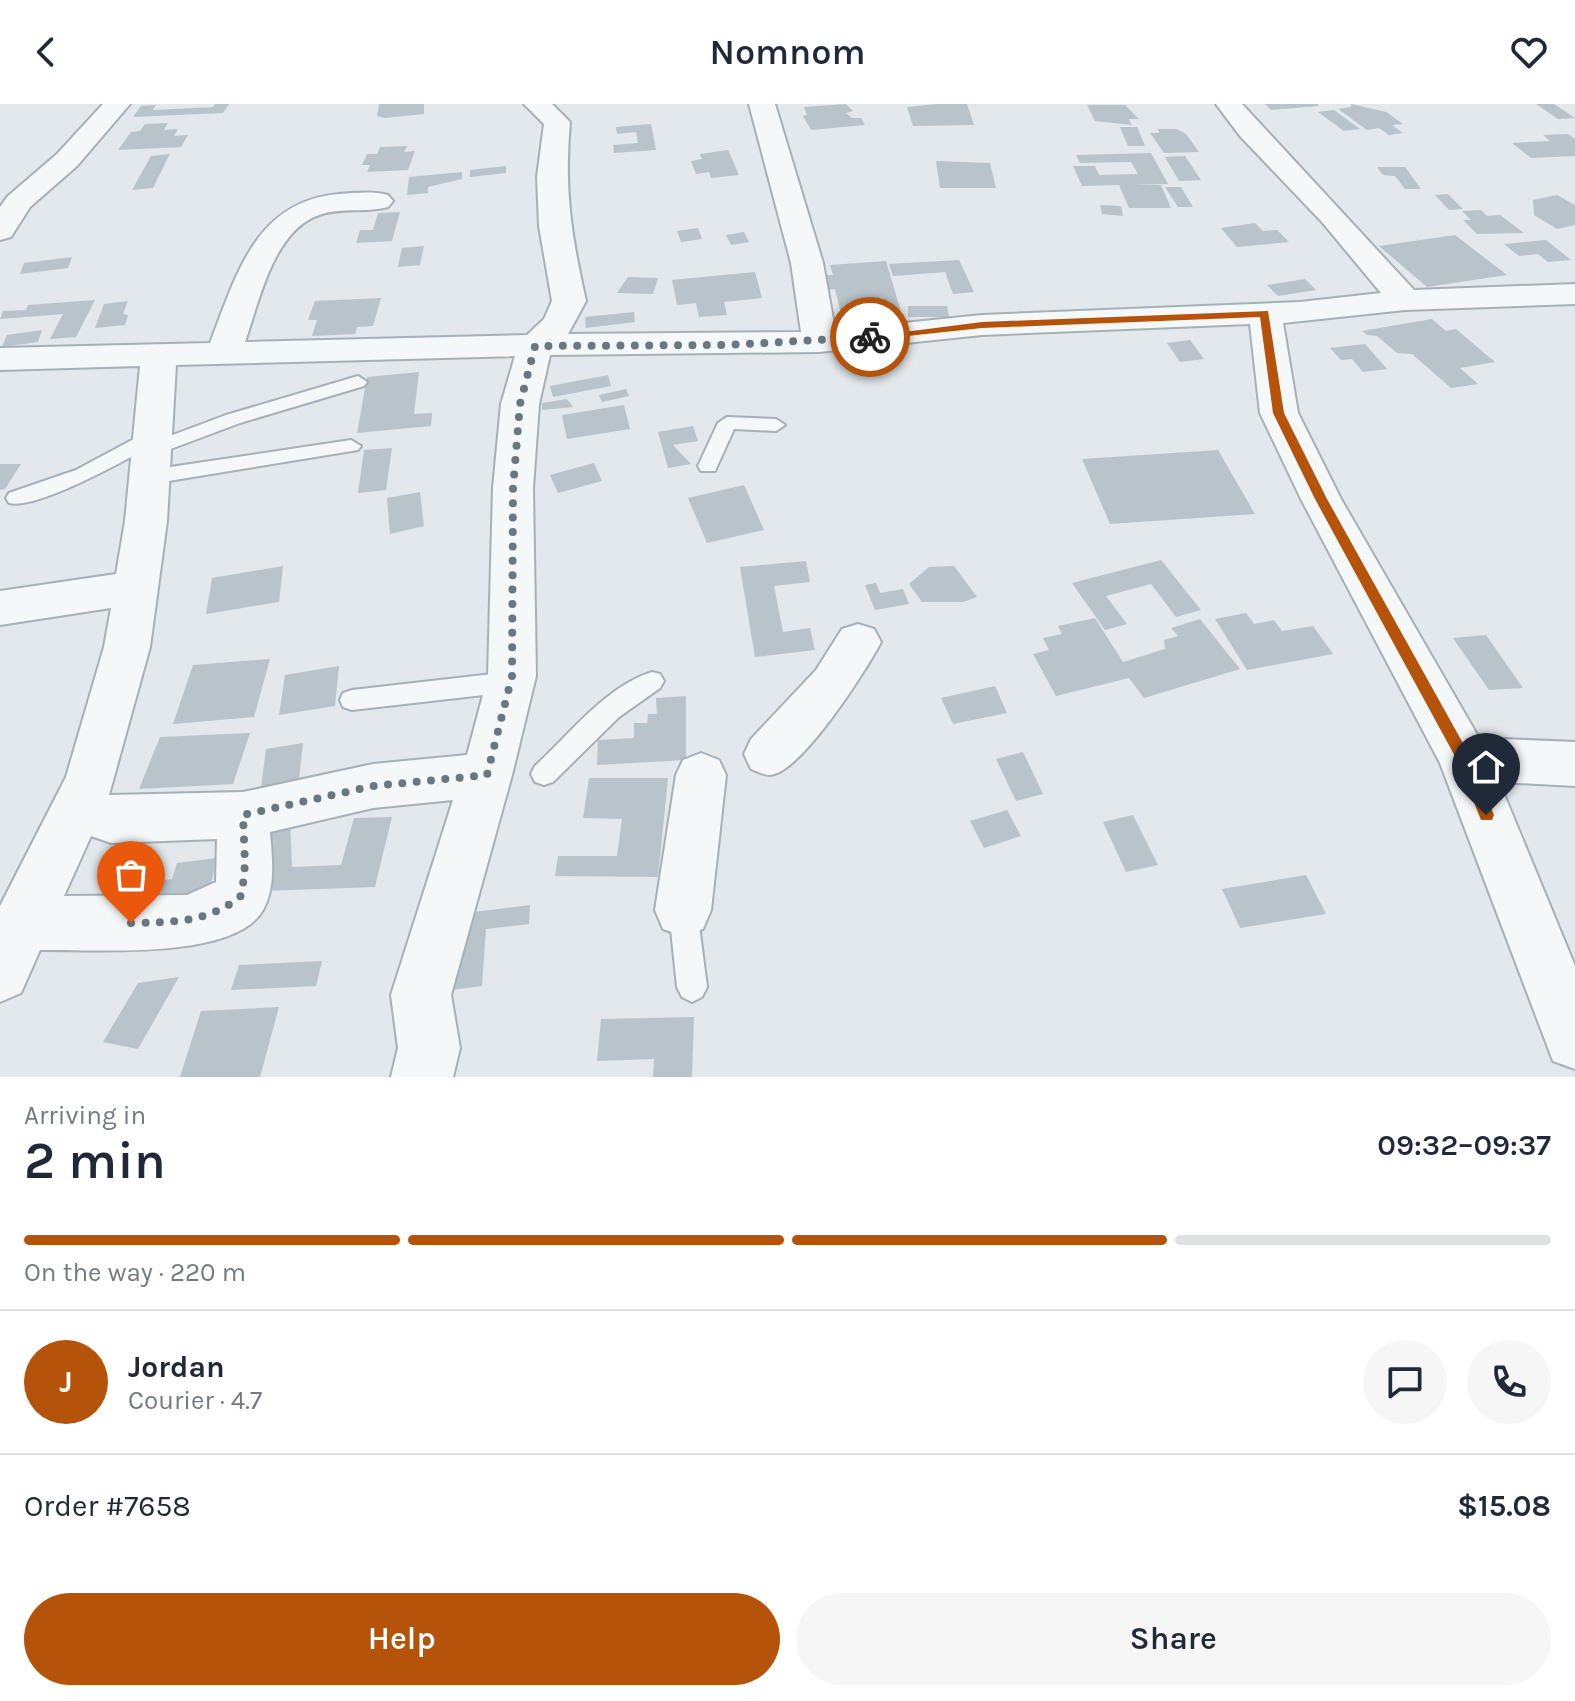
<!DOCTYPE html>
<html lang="en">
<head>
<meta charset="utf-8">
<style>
	:root { --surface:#fff; --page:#f6f6f7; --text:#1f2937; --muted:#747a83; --line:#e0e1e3; --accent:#b45309 }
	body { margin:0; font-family:Karla,sans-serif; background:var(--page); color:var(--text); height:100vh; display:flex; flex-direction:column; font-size:30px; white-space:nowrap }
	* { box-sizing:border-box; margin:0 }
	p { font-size:26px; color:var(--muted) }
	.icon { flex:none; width:44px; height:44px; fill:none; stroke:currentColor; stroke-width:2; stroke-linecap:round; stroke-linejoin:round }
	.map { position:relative; height:973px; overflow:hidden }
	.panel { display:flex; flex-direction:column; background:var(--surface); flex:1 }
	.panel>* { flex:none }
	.pin { position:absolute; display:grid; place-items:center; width:68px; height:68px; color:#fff; margin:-82px -34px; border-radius:50% 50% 50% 0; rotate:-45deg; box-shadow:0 0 8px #0007 }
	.pin .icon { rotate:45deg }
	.courier { position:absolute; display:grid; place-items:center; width:80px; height:80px; margin:-40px; border:6px solid #b45309; border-radius:50%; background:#fff; color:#222; box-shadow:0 2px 10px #0007 }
	.summary em { font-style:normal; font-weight:600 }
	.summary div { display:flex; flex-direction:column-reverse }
	.summary { display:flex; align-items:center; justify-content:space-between; height:136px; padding:0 24px }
	h1 { font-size:52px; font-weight:600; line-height:60px }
	.bar { display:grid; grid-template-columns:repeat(4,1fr); gap:12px 8px; align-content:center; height:96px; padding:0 24px }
	.bar i { height:10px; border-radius:6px; background:var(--line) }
	.bar .current { background:var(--accent) }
	.bar p { grid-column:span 4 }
	.line { display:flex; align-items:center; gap:20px; padding:0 24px; border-top:2px solid var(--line) }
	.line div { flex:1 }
	.round { display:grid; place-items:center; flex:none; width:84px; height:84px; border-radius:42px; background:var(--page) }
	.cta { display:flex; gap:16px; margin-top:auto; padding:16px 24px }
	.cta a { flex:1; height:92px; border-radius:48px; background:var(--accent); color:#fff; font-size:32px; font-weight:600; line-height:92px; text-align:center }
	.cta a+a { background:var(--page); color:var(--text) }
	header { display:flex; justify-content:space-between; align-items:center; height:104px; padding:0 24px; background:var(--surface); font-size:36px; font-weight:600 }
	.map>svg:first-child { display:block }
	.building { fill:#b8c3ca }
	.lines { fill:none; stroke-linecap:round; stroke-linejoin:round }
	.lane-casing { stroke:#a6b0b7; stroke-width:4 }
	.street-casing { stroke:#a6b0b7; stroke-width:4 }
	.lane { fill:#f5f8f9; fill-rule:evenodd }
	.street { fill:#f5f8f9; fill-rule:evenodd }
	.route { fill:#b45309 }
	.done { stroke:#697780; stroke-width:8; stroke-dasharray:0 14.4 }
</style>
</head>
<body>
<header><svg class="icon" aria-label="back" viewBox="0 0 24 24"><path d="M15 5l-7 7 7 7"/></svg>Nomnom<svg class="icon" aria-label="heart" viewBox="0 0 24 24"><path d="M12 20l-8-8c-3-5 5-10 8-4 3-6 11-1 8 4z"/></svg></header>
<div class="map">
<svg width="1575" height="973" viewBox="0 0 1575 973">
	<rect width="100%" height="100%" fill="#e2e8ec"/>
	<path class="building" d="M 215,0 L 229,0 L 223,9 L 133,13 L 141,2 L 156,1 L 153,6 L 213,3 Z
		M 379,0 L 424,0 L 424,10 L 385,14 L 377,12 Z
		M 846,0 L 853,7 L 846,9 L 852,14 L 861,14 L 865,21 L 811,26 L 803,12 L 807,11 L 804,3 Z
		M 937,0 L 967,0 L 974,21 L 913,22 L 907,3 Z
		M 1265,0 L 1318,0 L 1318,2 L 1271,6 Z
		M 1351,0 L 1386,8 L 1403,20 L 1392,21 L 1403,29 L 1389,31 L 1379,24 L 1367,26 L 1338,5 L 1351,3 Z
		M 1536,0 L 1554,0 L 1575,14 L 1558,15 Z
		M 1087,1 L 1125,1 L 1139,15 L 1129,15 L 1132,21 L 1095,17 Z
		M 1334,6 L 1360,25 L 1344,27 L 1318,8 Z
		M 168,19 L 164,26 L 178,25 L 174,32 L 188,31 L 181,43 L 118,46 L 131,28 L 140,27 L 145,20 Z
		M 651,20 L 656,46 L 614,49 L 613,41 L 638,39 L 636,28 L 617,30 L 616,23 Z
		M 1120,23 L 1137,23 L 1145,42 L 1128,42 Z
		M 1158,25 L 1177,25 L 1186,30 L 1199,48 L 1164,49 L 1150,29 L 1159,29 Z
		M 1568,30 L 1575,35 L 1575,52 L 1531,54 L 1512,39 L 1550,37 L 1543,31 Z
		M 407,42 L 404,48 L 415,47 L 408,66 L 367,68 L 370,61 L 362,61 L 367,50 L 377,50 L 380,43 Z
		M 728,46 L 739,71 L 711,74 L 709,68 L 696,70 L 691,57 L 702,55 L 700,50 Z
		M 1151,49 L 1168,80 L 1131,81 L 1161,81 L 1171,104 L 1129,104 L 1119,81 L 1082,82 L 1073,62 L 1095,62 L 1099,71 L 1138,70 L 1131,58 L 1080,59 L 1076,51 Z
		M 170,50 L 153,84 L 132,86 L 151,52 Z
		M 1185,52 L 1201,76 L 1179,77 L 1165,53 Z
		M 936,57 L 990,59 L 996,84 L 940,84 Z
		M 506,62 L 506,69 L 470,73 L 470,66 Z
		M 1377,63 L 1405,63 L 1421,85 L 1405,85 L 1395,72 L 1383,71 Z
		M 462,68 L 462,75 L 428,83 L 428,89 L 407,91 L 409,73 Z
		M 1165,83 L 1181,83 L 1193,103 L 1178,103 Z
		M 1448,90 L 1463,105 L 1449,106 L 1435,91 Z
		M 1557,91 L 1575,101 L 1575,121 L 1557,125 L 1534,111 L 1533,96 Z
		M 1100,101 L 1121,102 L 1123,112 L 1102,110 Z
		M 1481,106 L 1487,112 L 1500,111 L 1524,129 L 1477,130 L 1463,116 L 1471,116 L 1462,107 Z
		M 400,108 L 392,137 L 356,139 L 360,126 L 373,126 L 378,109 Z
		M 1255,119 L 1263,127 L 1277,126 L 1289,138 L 1237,143 L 1221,124 Z
		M 698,124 L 702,135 L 681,138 L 677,127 Z
		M 744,128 L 749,138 L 731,141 L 726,131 Z
		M 1455,131 L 1507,171 L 1427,183 L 1379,142 Z
		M 1546,136 L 1571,156 L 1548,158 L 1538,150 L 1519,152 L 1504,140 Z
		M 424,142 L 420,161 L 398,163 L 402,144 Z
		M 72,153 L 68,164 L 20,170 L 24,159 Z
		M 959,156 L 974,188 L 953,190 L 945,168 L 893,172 L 889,160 Z
		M 886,157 L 902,211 L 842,214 L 835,185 L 828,186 L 824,171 L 833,171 L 830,161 Z
		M 755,168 L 762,194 L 724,198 L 727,211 L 699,213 L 696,199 L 677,201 L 672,176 Z
		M 628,173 L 658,174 L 653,190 L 617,189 Z
		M 1305,175 L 1316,186 L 1278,192 L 1267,181 Z
		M 381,194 L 373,222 L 357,223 L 355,230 L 312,232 L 317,216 L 308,216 L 315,197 Z
		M 95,196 L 76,233 L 50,235 L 63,210 L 0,215 L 3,207 L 26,206 L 28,201 Z
		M 128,197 L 123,210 L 128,211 L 125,221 L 95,224 L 104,200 Z
		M 908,202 L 947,202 L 949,213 L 908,213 Z
		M 634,208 L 635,218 L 586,224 L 585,213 Z
		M 1432,215 L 1446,227 L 1456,225 L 1495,258 L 1460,264 L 1478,280 L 1451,284 L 1412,250 L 1397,249 L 1377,232 L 1367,231 L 1362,227 Z
		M 42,226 L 38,238 L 2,243 L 7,231 Z
		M 1190,236 L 1204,255 L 1180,258 L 1167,239 Z
		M 1365,240 L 1387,265 L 1363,268 L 1352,255 L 1341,256 L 1330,244 Z
		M 419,268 L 414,310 L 432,309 L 431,322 L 357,329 L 367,273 Z
		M 608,271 L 611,282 L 553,293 L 550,282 Z
		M 626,285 L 629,292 L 602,298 L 599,291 Z
		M 567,295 L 573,303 L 542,306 L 542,299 Z
		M 624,301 L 630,325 L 567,335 L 562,311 Z
		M 693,322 L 698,337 L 673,341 L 691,360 L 668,364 L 658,328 Z
		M 392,344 L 386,386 L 358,389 L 364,346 Z
		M 1218,346 L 1255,410 L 1110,420 L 1082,355 Z
		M 594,359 L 602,377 L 558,389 L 550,371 Z
		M 0,360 L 21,360 L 5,385 L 0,386 Z
		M 744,381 L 764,426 L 707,439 L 688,394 Z
		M 420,388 L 424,422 L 390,430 L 387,394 Z
		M 1161,456 L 1201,506 L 1176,513 L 1151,480 L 1106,492 L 1127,520 L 1105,526 L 1072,479 Z
		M 806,457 L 810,478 L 774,482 L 783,528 L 810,524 L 815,546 L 755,553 L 740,463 Z
		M 283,462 L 279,498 L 206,510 L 212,474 Z
		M 954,462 L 977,493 L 963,498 L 922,498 L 909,480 L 929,463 Z
		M 876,479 L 880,489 L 903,485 L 909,500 L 875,506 L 865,481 Z
		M 1246,509 L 1254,520 L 1274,516 L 1282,527 L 1313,522 L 1333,550 L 1247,566 L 1215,515 Z
		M 1095,514 L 1123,558 L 1165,545 L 1164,536 L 1178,532 L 1171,524 L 1200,515 L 1240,565 L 1144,594 L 1129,574 L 1056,592 L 1033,550 L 1049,546 L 1043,534 L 1062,530 L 1058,522 Z
		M 1486,531 L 1523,584 L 1489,586 L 1453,534 Z
		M 270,555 L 254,613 L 173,620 L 193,561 Z
		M 339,562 L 335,602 L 279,611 L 285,571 Z
		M 995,582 L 1007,609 L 953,620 L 941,594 Z
		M 686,592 L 686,656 L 597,661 L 598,636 L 634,634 L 634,619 L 647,619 L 648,610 L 657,610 L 656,594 Z
		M 250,629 L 233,680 L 139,685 L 160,633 Z
		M 303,639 L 298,684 L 260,692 L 266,645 Z
		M 1023,648 L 1043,690 L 1016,697 L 996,655 Z
		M 589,674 L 668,674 L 658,773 L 555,772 L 558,752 L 617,752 L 622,715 L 583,714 Z
		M 1007,706 L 1021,732 L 984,744 L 970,717 Z
		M 1133,711 L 1158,761 L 1126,768 L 1103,718 Z
		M 392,713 L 375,783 L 262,787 L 262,722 L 290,715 L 292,763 L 341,761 L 354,714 Z
		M 217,754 L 209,789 L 142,798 L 135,780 L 172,775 L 177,759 Z
		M 1306,771 L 1326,810 L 1240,824 L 1222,785 Z
		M 530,801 L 529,820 L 486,825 L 482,882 L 452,886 L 458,810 Z
		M 322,857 L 316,882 L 231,886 L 239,861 Z
		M 179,873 L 138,945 L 103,938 L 138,879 Z
		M 279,903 L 260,973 L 180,973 L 201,907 Z
		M 694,913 L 692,973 L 653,973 L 654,955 L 597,957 L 601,915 Z"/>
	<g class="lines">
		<g class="lane-casing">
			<path id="lane" d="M 358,272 L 367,278 L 364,282 L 240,319 L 160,349 L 153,351 L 144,346 C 118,360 35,406 9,399 L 6,394 L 9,389 L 76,366 L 147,328 L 161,328 L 162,335 L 226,311 Z
				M 727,313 L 776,315 L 785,321 L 776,327 L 734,325 L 715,367 L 701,367 L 698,362 L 718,319 Z
				M 351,336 L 361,342 L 358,346 L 150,380 L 140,373 L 150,366 Z
				M 510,568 L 518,571 L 522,578 L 518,585 L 510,588 L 352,606 L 343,603 L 340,596 L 343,589 L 352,586 Z
				M 652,568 L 660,570 L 664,577 L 660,584 L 619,613 L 553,678 L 544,681 L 535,678 L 531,670 L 535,662 C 570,630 605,583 652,568 Z
				M 683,793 L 693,797 L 697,806 L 707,883 L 702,893 L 692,898 L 682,893 L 677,883 L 669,806 L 673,797 Z"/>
		</g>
		<g class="street-casing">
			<path id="street" d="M 103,0 L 130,0 L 77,62 L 30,103 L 11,133 L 0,136 L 0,103 L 8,92 L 57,50 Z
				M 524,0 L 552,0 L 570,18 C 564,86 571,130 586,197 L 568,230 L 801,228 L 791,159 L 749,0 L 775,0 L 823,159 L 835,226 L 982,211 L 1300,198 L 1381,189 L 1322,118 L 1240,32 L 1216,0 L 1242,0 L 1414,186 L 1575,180 L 1575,200 L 1405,206 L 1283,219 L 1298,309 L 1341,395 L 1479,634 L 1575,638 L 1575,682 L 1499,678 L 1575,862 L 1575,965 L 1553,957 L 1440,659 L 1301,395 L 1260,309 L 1250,220 L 982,231 L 819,248 L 550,251 L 539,300 L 533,384 L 536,572 L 512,671 L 451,891 L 460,944 L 453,973 L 391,973 L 398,944 L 391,891 L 453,696 L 373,704 L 270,728 C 272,753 276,783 263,806 C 234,857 92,845 40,846 L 21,889 L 0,898 L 0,802 L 66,673 L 104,543 L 111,504 L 0,521 L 0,487 L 116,470 L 125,417 L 140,262 L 0,266 L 0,244 L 210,239 C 236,172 255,97 339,90 C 355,89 373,87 388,91 L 393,97 L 388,103 C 366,109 341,103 319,111 C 273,127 259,198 245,238 L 527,231 L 544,215 L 552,197 L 539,122 L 537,73 L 544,20 ZM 515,252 L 501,300 L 493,384 L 488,572 L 467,651 L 373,660 L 243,688 L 109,691 L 150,543 L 167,417 L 176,261 ZM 91,732 L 111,739 L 217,735 L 216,778 L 187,791 L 64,792 Z
				M 858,520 L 874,525 L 881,538 C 867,565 800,671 769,671 C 764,671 756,667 751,665 L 744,650 L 751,635 L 816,566 L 842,525 Z
				M 701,649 L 719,656 L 726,671 L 711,806 L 703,825 L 683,832 L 663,825 L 655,806 L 676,671 L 683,656 Z"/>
		</g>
		<use href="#lane" class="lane"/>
		<use href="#street" class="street"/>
	</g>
	<path class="route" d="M 1268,207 L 1284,309 L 1327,395 L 1469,650 L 1494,711 L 1492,716 L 1481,716 L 1457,656 L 1315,395 L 1273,309 L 1260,213 L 982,224 L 870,236 L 865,233 L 982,218 Z"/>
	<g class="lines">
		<path class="done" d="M 131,819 C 173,818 209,819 242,791 L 245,760 L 243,711 L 373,682 L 487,671 L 512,572 L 513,384 L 520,300 L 535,242 L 728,241 L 870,233"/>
	</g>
</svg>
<div class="pin" style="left:131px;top:819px;background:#ea580c"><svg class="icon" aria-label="bag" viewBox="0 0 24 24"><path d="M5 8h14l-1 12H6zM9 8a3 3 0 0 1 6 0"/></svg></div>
<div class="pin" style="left:1486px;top:711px;background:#1f2937"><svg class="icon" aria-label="home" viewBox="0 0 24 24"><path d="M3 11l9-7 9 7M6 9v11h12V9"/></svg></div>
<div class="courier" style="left:870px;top:233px"><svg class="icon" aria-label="bike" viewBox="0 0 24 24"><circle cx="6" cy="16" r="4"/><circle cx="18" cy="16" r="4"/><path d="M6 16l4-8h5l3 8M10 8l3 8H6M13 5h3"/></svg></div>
</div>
<section class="panel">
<div class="summary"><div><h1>2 min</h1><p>Arriving in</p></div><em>09:32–09:37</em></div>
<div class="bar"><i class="current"></i><i class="current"></i><i class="current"></i><i></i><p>On the way · 220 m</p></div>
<div class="line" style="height:144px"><b class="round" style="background:var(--accent);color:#fff">J</b><div><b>Jordan</b><p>Courier · 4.7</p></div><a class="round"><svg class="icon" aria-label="chat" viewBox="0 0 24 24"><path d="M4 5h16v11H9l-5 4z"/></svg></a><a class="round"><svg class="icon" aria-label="phone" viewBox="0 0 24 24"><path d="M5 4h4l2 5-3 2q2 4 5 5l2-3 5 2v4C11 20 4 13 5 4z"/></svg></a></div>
<div class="line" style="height:104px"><div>Order #7658</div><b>$15.08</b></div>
<div class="cta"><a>Help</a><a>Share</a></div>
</section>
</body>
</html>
